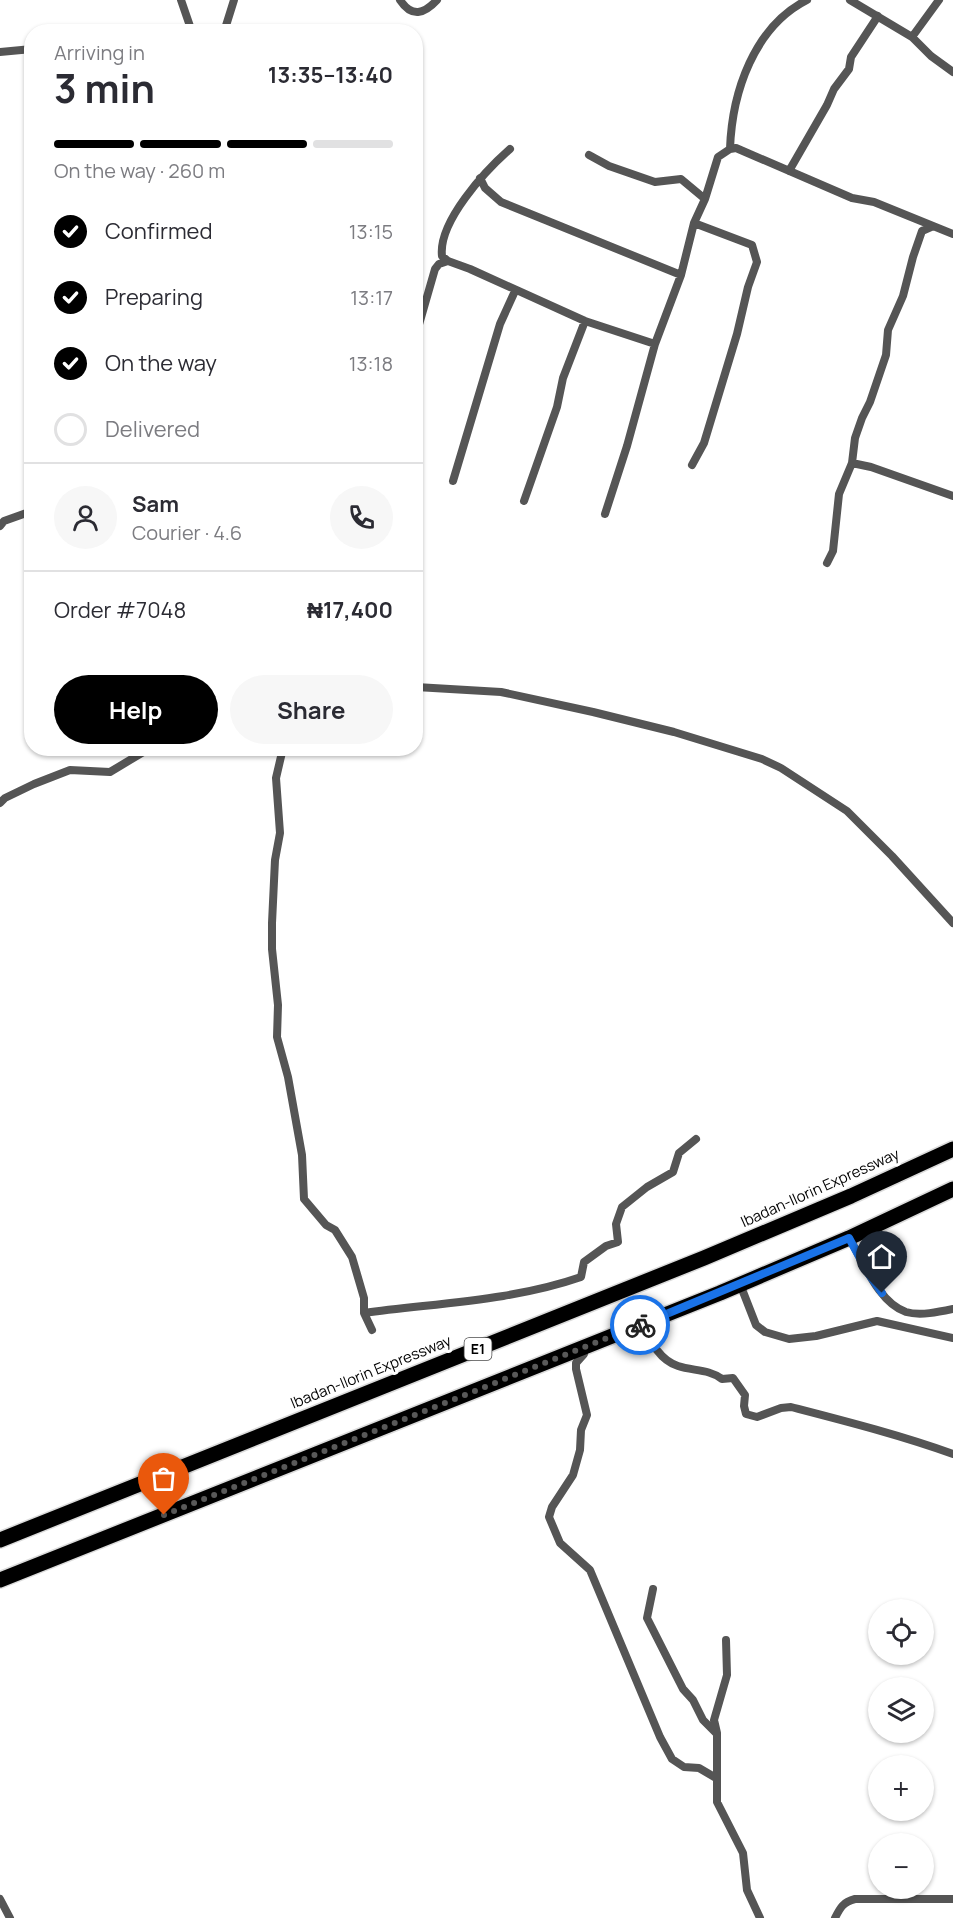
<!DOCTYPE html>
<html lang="en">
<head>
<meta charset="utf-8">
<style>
	:root { --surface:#fff; --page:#f7f7f7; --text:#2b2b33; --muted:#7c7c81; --line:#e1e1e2; --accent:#000 }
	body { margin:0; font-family:Manrope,sans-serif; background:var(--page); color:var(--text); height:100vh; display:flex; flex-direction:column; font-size:22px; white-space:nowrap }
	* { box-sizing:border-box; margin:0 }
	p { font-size:20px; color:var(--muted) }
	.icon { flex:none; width:33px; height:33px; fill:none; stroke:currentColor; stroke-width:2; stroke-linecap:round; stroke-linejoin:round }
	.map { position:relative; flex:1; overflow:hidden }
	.panel { position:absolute; left:24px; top:24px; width:399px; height:732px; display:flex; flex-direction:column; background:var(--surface); border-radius:24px; box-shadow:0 2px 4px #0004 }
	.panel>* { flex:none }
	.tools { position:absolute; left:868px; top:1599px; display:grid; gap:12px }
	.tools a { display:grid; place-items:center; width:66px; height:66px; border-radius:50%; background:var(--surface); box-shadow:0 2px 4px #0004; font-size:30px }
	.pin { position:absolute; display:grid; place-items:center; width:51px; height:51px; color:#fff; margin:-62px -26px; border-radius:50% 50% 50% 0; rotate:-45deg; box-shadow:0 0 6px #0007 }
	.pin .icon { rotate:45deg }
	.courier { position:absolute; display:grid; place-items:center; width:60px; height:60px; margin:-30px; border:4px solid #1a73e8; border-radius:50%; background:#fff; color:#222; box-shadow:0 2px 8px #0007 }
	.summary em { font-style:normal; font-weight:700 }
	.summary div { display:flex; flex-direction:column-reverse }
	.summary { display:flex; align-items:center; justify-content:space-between; height:102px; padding:0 30px }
	h1 { font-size:39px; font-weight:700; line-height:45px }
	.bar { display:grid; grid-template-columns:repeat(4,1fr); gap:9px 6px; align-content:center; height:72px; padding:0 30px }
	.bar i { height:8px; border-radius:4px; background:var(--line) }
	.bar .on { background:var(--accent) }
	.bar p { grid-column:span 4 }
	.line { display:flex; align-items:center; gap:15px; padding:0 30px; border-top:2px solid var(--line) }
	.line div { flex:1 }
	.round { display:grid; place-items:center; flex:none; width:63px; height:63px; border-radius:32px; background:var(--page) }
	ol { padding:0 30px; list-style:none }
	li { display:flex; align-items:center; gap:18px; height:66px }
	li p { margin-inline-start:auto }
	li .icon { padding:6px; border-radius:50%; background:var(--accent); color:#fff; stroke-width:4 }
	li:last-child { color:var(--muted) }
	li i { width:33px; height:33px; border:3px solid var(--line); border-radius:50% }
	.button { display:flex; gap:12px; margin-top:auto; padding:12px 30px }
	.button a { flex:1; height:69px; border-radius:36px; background:var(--accent); color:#fff; font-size:24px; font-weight:700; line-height:69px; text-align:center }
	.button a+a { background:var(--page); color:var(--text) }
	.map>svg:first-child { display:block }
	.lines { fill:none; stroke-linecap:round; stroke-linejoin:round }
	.highway-casing { stroke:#dbdbdb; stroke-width:18 }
	.street { stroke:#555; stroke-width:8 }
	.highway { stroke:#000; stroke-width:15 }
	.done { stroke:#595959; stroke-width:6; stroke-dasharray:0 10.8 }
	.route { stroke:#1a73e8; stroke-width:8 }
	.labels { text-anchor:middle; stroke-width:6; stroke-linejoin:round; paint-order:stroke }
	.shield { fill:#fff; stroke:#4c4c4c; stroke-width:1.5 }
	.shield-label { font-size:14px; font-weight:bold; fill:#000 }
	.street-label { font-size:15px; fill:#000; stroke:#fff }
</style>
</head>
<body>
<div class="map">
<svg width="953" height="1918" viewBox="0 0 953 1918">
	<rect width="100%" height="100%" fill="#fff"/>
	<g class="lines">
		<g class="highway-casing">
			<path id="highway" d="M 0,1540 L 704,1258 L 851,1196 L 953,1149
				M 0,1580 L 720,1293 L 849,1238 L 953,1189"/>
		</g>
		<path class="street" d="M 181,0 L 192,32
			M 400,0 C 412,18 424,14 437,0
			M 850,0 L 912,37 L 931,56 L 953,72
			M 224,32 L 234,0
			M 912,37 L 939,0
			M 0,52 L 32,49
			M 730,149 C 732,92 754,27 807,0
			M 589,155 L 609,166 L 655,182 L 681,179 L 705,199
			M 789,171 L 827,105 L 834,89 L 849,69 L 851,57 L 878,16
			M 480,178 L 485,188 L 501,202 L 681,275
			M 448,261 L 442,256 C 438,222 485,171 510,149
			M 416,335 L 435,269 L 439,264 L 448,261 L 470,269 L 585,321 L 655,344
			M 852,463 L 871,467 L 953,496
			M 692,465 L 704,443 L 737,334 L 748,287 L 757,262 L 752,245 L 694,223
			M 453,481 L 500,324 L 515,291
			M 524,501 L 557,407 L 563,378 L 585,321
			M 605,514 L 627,446 L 655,344 L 681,275 L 694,223 L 705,199 L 718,157 L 730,149 L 736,148 L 852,198 L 874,202 L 953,234
			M 0,526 L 4,521 L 32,511
			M 827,563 L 833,551 L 839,494 L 852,463 L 855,438 L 862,418 L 870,402 L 886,355 L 888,330 L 903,296 L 913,257 L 922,231 L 931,227
			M 416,687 L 501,692 L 593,712 L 674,732 L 762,759 L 781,768 L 847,811 L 892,856 L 953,923
			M 283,748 L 276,778 L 280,833 L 275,860 L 272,923 L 272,949 L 278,1005 L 277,1037 L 288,1077 L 302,1155 L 304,1199 L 326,1225 L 335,1230 L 352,1257 L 364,1298 L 364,1313 L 372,1330
			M 0,803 L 5,798 L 34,784 L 70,770 L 110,772 L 150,748
			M 849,1238 C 863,1260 878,1303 906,1312 C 920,1316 939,1312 953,1309
			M 740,1284 L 756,1325 L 765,1332 L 789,1339 L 816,1336 L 877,1321 L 953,1338
			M 364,1313 C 436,1303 512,1301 581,1277 L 584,1262 L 606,1246 L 618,1242 L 616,1224 L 622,1207 L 647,1187 L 673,1172 L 679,1153 L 696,1139
			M 642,1324 C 650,1340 659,1360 678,1366 C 693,1371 709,1369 722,1379 L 733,1378 L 745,1395 L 744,1406 L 746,1414 L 757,1417 L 781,1408 L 791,1407 C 845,1421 900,1435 953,1454
			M 582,1348 L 584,1354 L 576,1363 L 576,1369 L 587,1415 L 581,1430 L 580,1450 L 573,1475 L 552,1507 L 549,1517 L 560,1543 L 590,1570 L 660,1737 L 672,1759 L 684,1767 L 699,1768 L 716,1778
			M 653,1589 L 647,1618 L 683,1689 L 693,1700 L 703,1720 L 716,1733
			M 726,1640 L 727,1675 L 714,1720 L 717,1733 L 717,1802 L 743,1853 L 747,1890 L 760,1918
			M 0,1899 L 10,1918
			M 835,1918 C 840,1908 843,1902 855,1899 L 953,1899"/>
		<use href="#highway" class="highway"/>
	</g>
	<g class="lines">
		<path class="done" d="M 164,1515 L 640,1325"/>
		<path class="route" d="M 640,1325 L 849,1238 L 868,1273 L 882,1293"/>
	</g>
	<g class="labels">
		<rect class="shield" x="464.5" y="1338" width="27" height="22" rx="4.5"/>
		<g class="shield-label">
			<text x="478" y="1354">E1</text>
		</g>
		<g class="street-label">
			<text transform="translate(820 1188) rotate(-24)" y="5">Ibadan-Ilorin Expressway</text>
			<text transform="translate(371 1372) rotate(-22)" y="5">Ibadan-Ilorin Expressway</text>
		</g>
	</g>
</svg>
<div class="tools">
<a><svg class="icon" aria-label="locate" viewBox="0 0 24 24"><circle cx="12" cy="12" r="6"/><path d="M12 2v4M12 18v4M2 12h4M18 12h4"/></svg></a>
<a><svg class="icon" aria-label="layers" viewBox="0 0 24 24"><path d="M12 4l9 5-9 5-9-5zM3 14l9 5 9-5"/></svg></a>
<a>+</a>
<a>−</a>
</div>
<div class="pin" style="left:164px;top:1515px;background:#ea580c"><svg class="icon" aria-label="bag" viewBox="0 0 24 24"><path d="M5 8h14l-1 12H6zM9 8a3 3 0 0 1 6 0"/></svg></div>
<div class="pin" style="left:882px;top:1293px;background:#1f2937"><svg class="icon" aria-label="home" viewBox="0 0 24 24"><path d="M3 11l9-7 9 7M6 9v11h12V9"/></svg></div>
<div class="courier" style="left:640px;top:1325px"><svg class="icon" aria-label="bike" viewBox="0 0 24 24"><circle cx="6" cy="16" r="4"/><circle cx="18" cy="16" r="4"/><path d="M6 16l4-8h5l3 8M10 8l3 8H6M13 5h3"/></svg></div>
<section class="panel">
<div class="summary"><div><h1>3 min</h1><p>Arriving in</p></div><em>13:35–13:40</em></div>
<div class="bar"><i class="on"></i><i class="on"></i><i class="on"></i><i></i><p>On the way · 260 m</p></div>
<ol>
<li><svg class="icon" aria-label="check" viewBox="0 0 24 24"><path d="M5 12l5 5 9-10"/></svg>Confirmed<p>13:15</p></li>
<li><svg class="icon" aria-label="check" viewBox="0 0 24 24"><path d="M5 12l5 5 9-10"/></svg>Preparing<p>13:17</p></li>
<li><svg class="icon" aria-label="check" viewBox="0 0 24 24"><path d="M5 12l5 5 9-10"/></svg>On the way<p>13:18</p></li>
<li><i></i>Delivered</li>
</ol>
<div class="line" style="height:108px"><a class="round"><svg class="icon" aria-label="person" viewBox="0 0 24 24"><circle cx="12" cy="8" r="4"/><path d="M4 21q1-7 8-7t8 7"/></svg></a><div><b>Sam</b><p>Courier · 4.6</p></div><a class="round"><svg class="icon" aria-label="phone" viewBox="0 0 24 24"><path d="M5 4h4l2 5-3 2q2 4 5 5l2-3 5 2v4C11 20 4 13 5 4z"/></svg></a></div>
<div class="line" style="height:78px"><div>Order #7048</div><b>₦17,400</b></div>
<div class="button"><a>Help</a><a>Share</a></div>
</section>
</div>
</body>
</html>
